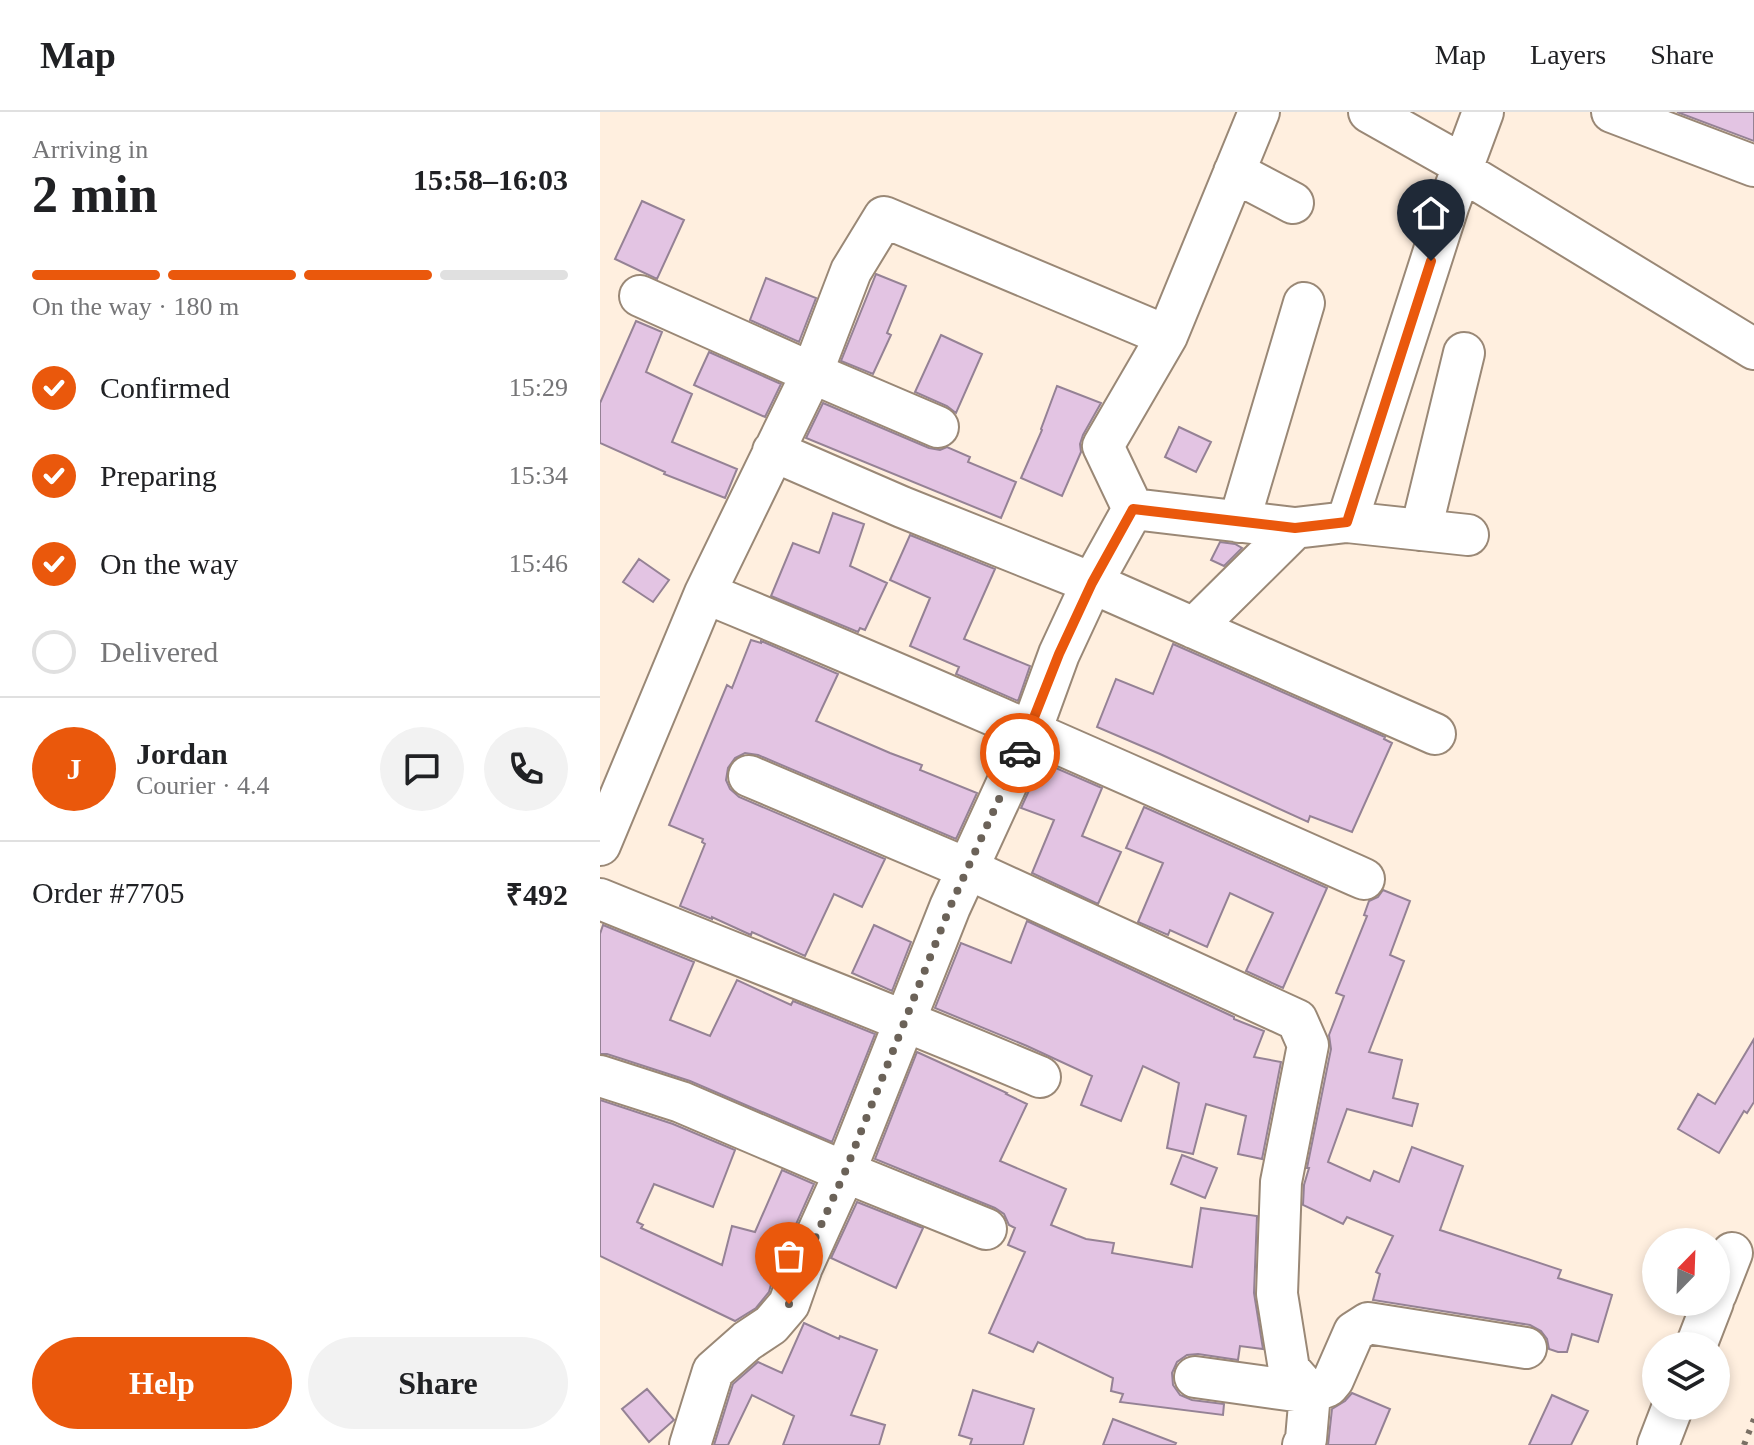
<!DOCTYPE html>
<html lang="en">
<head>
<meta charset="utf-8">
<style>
	:root { --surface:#fff; --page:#f2f2f2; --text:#202124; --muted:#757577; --line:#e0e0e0; --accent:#ea580c }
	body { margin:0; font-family:Georgia,serif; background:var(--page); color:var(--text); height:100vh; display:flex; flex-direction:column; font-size:30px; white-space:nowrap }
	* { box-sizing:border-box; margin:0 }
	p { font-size:26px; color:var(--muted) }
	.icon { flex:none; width:44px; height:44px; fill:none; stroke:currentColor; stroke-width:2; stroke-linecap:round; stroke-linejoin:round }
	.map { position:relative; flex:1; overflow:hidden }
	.panel { display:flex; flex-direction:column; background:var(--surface); width:600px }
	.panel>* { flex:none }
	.needle { width:52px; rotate:23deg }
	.tools { position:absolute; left:1042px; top:1116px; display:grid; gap:16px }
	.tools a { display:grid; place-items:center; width:88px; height:88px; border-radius:50%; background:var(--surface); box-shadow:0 4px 12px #0003; font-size:40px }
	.pin { position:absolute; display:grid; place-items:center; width:68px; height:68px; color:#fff; margin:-82px -34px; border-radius:50% 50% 50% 0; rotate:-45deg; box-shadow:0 0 8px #0007 }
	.pin .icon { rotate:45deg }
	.courier { position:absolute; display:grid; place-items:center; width:80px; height:80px; margin:-40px; border:6px solid #ea580c; border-radius:50%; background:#fff; color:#222; box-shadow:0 2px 10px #0007 }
	.overview em { font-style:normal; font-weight:800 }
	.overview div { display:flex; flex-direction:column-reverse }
	.overview { display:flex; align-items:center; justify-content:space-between; height:136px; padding:0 32px }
	h1 { font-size:52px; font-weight:800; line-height:60px }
	.bar { display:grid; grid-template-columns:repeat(4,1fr); gap:12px 8px; align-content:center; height:96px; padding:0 32px }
	.bar i { height:10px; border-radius:6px; background:var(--line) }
	.bar .current { background:var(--accent) }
	.bar p { grid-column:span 4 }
	.line { display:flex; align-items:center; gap:20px; padding:0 32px; border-top:2px solid var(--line) }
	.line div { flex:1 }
	.round { display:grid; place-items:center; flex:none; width:84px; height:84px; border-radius:42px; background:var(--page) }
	ol { padding:0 32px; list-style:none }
	li { display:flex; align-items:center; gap:24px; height:88px }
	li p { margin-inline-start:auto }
	li .icon { padding:8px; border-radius:50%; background:var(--accent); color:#fff; stroke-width:4 }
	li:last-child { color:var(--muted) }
	li i { width:44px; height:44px; border:4px solid var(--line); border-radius:50% }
	.action { display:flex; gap:16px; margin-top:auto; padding:16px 32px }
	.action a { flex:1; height:92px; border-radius:48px; background:var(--accent); color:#fff; font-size:32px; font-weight:800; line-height:92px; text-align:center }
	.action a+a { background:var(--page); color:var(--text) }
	header { display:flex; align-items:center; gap:48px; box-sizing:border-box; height:112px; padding:0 40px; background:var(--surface); border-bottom:2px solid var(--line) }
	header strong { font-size:38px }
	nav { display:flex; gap:44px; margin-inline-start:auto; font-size:28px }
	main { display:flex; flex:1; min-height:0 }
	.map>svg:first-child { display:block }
	.building { fill:#e3c4e3; stroke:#958295; stroke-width:2 }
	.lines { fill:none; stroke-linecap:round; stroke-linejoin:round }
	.minor-casing { stroke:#9a8876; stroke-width:44 }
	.minor { stroke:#fff; stroke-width:40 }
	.rail { stroke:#796f64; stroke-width:6; stroke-dasharray:4 8; stroke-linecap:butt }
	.done { stroke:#6b6258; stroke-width:8; stroke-dasharray:0 14.4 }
	.route { stroke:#ea580c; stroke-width:10 }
</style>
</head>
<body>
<header>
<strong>Map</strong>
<nav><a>Map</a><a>Layers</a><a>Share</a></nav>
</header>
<main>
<section class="panel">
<div class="overview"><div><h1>2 min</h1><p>Arriving in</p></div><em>15:58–16:03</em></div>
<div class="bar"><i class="current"></i><i class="current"></i><i class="current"></i><i></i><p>On the way · 180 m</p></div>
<ol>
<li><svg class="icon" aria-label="check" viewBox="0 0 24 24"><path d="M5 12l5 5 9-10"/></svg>Confirmed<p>15:29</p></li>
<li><svg class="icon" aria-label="check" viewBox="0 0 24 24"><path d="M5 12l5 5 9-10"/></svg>Preparing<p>15:34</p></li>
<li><svg class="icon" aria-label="check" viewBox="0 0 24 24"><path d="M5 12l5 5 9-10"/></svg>On the way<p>15:46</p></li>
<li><i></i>Delivered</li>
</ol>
<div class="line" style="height:144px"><b class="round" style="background:var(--accent);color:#fff">J</b><div><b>Jordan</b><p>Courier · 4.4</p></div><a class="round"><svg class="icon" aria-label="chat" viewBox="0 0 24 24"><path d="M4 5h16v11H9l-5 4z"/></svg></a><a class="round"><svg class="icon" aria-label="phone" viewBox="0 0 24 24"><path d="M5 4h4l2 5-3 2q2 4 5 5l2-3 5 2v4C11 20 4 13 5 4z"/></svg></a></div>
<div class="line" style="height:104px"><div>Order #7705</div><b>₹492</b></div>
<div class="action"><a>Help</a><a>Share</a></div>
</section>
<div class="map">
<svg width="1154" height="1333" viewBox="0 0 1154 1333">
	<rect width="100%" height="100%" fill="#ffefdf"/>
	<path class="building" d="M 1077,0 L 1154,0 L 1154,29 Z
		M 42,89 L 84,108 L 57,167 L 15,147 Z
		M 276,162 L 306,174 L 287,221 L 291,223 L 273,262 L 241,249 Z
		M 166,166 L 216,186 L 199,230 L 150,208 Z
		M 36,209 L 62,220 L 46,260 L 92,282 L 72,330 L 137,357 L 125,386 L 64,362 L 65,360 L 0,331 L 0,291 Z
		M 341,223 L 382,242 L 356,301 L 347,294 L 315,280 Z
		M 109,240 L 181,272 L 165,305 L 94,273 Z
		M 457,274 L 501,291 L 483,323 L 480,332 L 481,340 L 462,384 L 421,366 L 442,318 L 441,317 Z
		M 223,291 L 329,336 L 340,338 L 347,335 L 370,345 L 368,350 L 416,370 L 401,406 L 206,326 Z
		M 579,315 L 611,330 L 596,360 L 565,345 Z
		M 233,401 L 264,412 L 250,454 L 287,471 L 265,518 L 260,516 L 258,520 L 171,484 L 193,431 L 219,441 Z
		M 310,423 L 395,457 L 364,527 L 430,554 L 418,589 L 356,562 L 359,555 L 310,534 L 330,486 L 290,468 Z
		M 620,430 L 635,432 L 642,436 L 624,454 L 611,448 Z
		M 39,447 L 69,468 L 53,490 L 23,470 Z
		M 151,528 L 161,531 L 161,529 L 238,562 L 216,609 L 290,641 L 322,653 L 320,658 L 377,681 L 356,727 L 158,643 L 145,641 L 135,646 L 128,656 L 126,668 L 130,677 L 139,685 L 285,747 L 262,795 L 234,782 L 205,844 L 152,820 L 151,823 L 112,805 L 112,807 L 80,794 L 105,732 L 102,730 L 103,727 L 69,713 L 127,573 L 132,576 Z
		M 573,532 L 785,625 L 784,627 L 792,631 L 752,720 L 710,704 L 708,710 L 560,642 L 497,615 L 516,567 L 553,582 Z
		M 442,650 L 502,676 L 482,724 L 521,740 L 498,792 L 432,761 L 454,708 L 421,696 Z
		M 544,695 L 727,776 L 683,876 L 646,859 L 673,801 L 630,781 L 607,835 L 570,818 L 568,823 L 538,810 L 563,751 L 526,736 Z
		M 783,778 L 810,789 L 790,843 L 804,849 L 769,940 L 802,948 L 793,986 L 818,992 L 812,1014 L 747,997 L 728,1050 L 770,1069 L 774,1059 L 799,1070 L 812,1035 L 863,1054 L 840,1118 L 961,1158 L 958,1166 L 1012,1183 L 998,1230 L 972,1222 L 967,1240 L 958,1240 L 949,1237 L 947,1227 L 941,1219 L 930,1213 L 773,1188 L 780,1162 L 776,1160 L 793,1124 L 747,1105 L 743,1112 L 703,1093 L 704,1073 L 709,1056 L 707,1056 L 731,937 L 729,923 L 744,884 L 736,881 L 767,804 L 764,803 L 769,789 L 778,785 Z
		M 427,809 L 634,905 L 634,907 L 664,919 L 654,945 L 681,950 L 662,1047 L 638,1042 L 646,1004 L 606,992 L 593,1042 L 567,1036 L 579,971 L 543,954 L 521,1009 L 481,993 L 492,964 L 427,934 L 335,896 L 361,831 L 411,851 Z
		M 3,813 L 94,850 L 70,908 L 110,924 L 137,868 L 191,893 L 193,889 L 275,922 L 232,1030 L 90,969 L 7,942 L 0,942 L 0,822 Z
		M 274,813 L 311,830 L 292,879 L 252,861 Z
		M 1154,927 L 1154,990 L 1147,1001 L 1144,999 L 1119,1041 L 1078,1017 L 1098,982 L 1115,992 Z
		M 317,940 L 407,981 L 406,982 L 427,992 L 400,1049 L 466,1077 L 451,1113 L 486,1127 L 514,1131 L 512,1141 L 592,1155 L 601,1096 L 657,1104 L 654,1181 L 663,1237 L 640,1234 L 638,1248 L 598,1242 L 587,1243 L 577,1250 L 572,1261 L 573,1273 L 580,1283 L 592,1288 L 624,1292 L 623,1303 L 520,1290 L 523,1282 L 511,1279 L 513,1266 L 438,1230 L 433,1240 L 389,1221 L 425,1140 L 408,1133 L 415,1116 L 409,1113 L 404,1102 L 395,1096 L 275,1047 Z
		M 0,988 L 73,1012 L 135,1038 L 113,1095 L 54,1072 L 37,1110 L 43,1113 L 41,1116 L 122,1153 L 132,1114 L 155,1120 L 182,1058 L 214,1072 L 189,1128 L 184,1125 L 169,1180 L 156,1196 L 135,1209 L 0,1144 Z
		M 582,1043 L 617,1056 L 605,1086 L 571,1072 Z
		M 257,1090 L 323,1116 L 296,1176 L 231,1146 Z
		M 204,1211 L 239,1227 L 240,1224 L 277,1238 L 251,1303 L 285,1313 L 279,1333 L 183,1333 L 194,1304 L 152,1283 L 128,1333 L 114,1333 L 133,1272 L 158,1250 L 182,1261 Z
		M 47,1277 L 74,1308 L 49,1330 L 22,1297 Z
		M 373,1278 L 434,1297 L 423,1333 L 370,1333 L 372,1327 L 359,1323 Z
		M 752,1281 L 790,1297 L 775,1333 L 728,1333 L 732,1297 L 745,1289 Z
		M 952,1283 L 988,1299 L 971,1333 L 929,1333 Z
		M 513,1307 L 576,1331 L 575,1333 L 503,1333 Z"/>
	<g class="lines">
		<g class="minor-casing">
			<path id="minor" d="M 769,0 L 863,53
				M 1012,0 L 1154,54
				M 862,59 L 1154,237
				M 634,60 L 693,91
				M 40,184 L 212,261 L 338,315
				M 173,339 L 302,395 L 492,471 L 835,622
				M 533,397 L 503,334 L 567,224
				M 639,410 L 704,191
				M 747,410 L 868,423
				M 821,418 L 864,241
				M 105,481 C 327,572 545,670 764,767
				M 594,516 L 695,416
				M 149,664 L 368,757 L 697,908 L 708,933 L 681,1070 L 677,1182 L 689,1257 L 710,1281 L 706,1327 L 703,1333
				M 0,733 L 105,481 L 212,261 L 251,159 L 284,105 L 567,224 L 659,0
				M 0,787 C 147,847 294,903 440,965
				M 0,964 L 81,990 L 245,1060 L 386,1117
				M 1116,1182 L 1132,1141
				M 1096,1234 L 1113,1190
				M 595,1265 L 710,1281 L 728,1274 L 733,1268 L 754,1220 L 768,1211 L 926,1236
				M 90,1333 L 113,1259 L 147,1229 L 171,1213 L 189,1192 L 202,1155 L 245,1060 L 350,795 L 431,619 L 459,542 L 492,471 L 533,397 L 695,416 L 747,410 L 849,92 L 883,0
				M 1058,1333 L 1073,1294"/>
		</g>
		<use href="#minor" class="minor"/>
		<path class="rail" d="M 1144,1333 L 1154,1307"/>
	</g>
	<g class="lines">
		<path class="done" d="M 189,1192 L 202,1155 L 245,1060 L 350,795 L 420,641"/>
		<path class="route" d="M 420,641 L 459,542 L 492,471 L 533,397 L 695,416 L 747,410 L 831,149"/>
	</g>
</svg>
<div class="tools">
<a><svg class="needle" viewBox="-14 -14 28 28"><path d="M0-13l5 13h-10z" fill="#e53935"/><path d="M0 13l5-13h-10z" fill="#757577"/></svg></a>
<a><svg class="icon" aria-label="layers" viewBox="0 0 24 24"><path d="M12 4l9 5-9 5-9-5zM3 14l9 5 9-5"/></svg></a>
</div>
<div class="pin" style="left:189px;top:1192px;background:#ea580c"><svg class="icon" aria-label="bag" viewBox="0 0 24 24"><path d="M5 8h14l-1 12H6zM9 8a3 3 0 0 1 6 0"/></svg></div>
<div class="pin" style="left:831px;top:149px;background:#1f2937"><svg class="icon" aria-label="home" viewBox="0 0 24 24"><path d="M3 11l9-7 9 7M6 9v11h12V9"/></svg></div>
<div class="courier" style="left:420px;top:641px"><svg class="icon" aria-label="car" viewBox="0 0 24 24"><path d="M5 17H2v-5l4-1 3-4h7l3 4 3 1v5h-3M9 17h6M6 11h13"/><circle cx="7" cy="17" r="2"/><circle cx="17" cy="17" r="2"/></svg></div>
</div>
</main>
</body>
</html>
